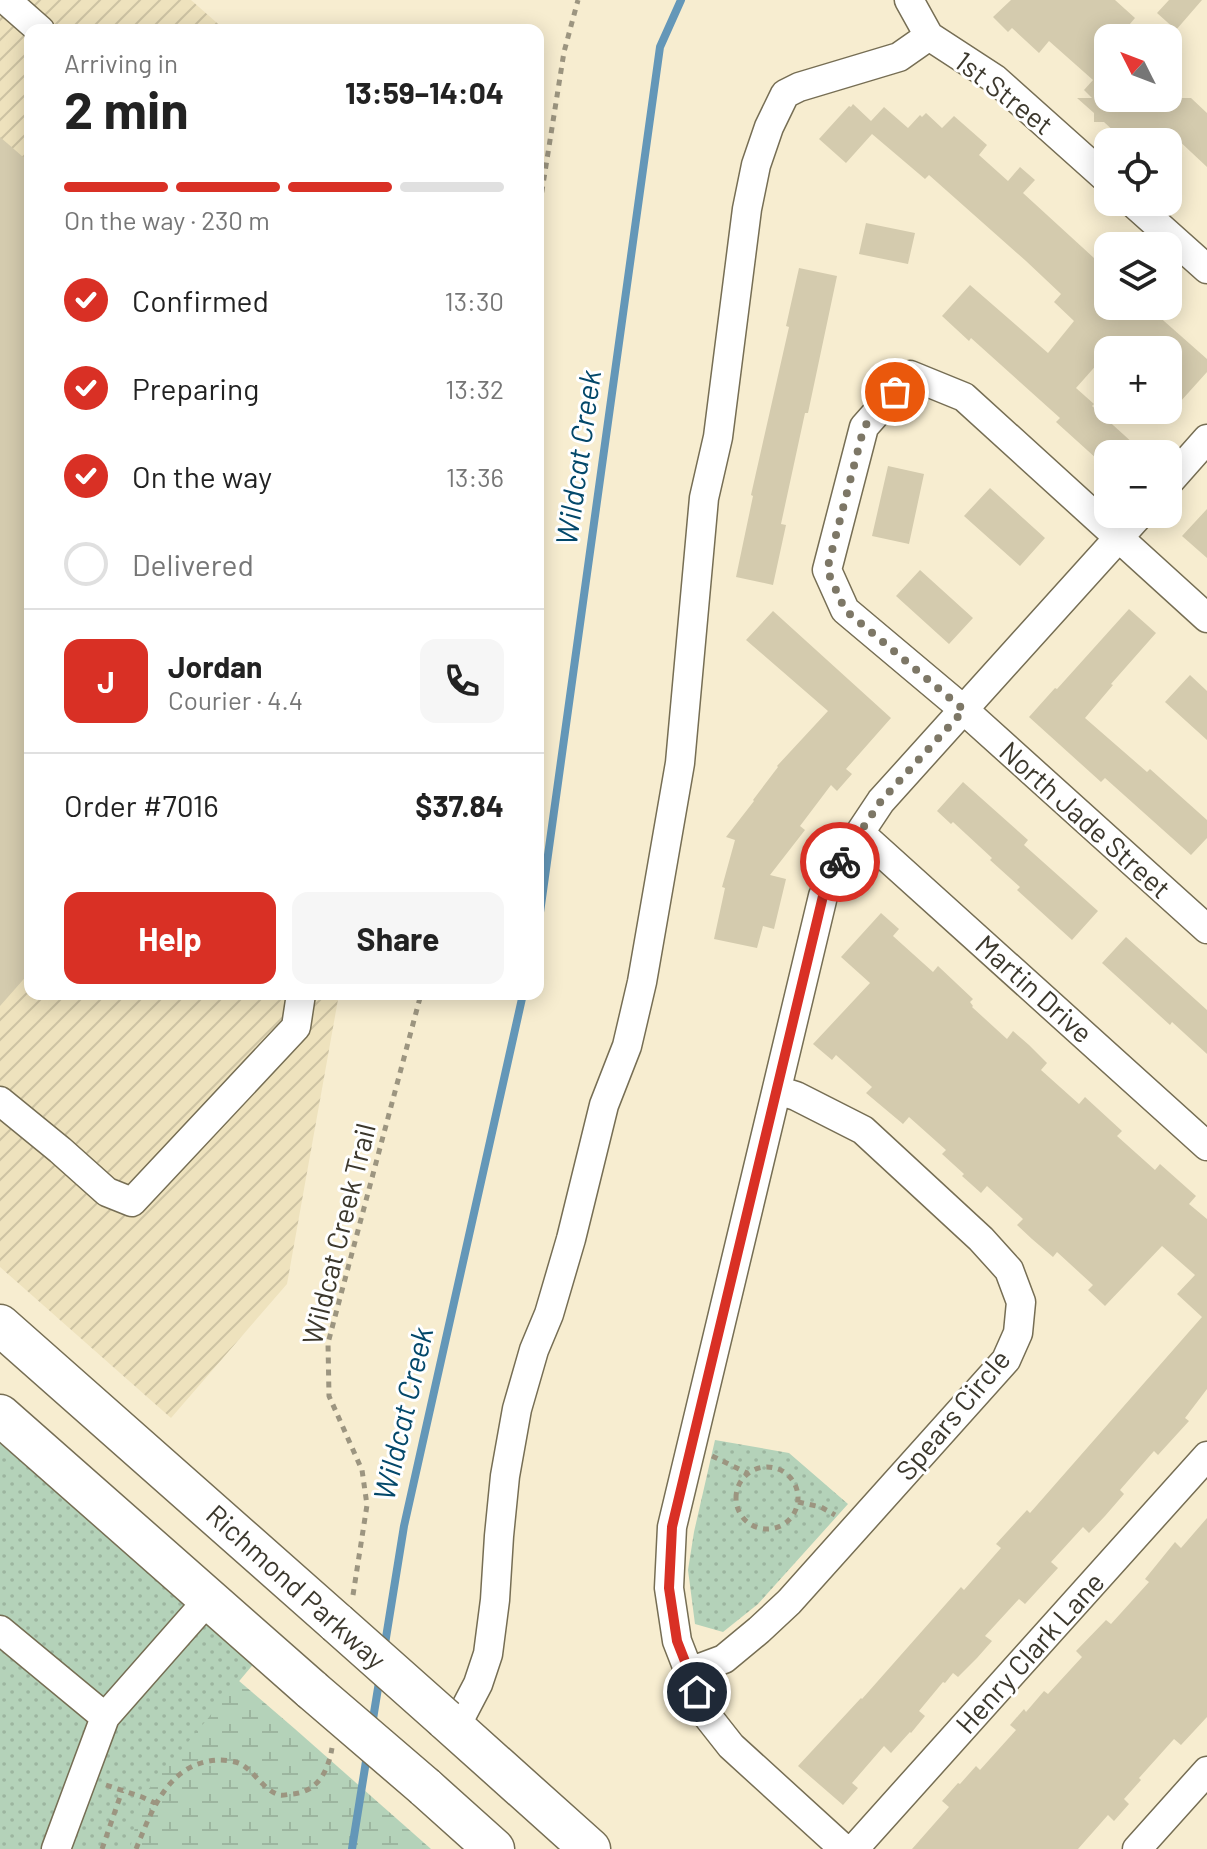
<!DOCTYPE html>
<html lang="en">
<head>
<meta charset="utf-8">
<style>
	:root { --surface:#fff; --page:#f6f6f6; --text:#222; --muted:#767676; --line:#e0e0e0; --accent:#d93025 }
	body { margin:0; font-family:Barlow,sans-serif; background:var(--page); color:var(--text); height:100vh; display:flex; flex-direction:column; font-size:30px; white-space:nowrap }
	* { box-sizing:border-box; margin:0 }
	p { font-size:26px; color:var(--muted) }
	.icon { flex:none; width:44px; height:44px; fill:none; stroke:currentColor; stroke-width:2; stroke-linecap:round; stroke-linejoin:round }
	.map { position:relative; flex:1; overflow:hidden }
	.drawer { position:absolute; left:24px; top:24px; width:520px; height:976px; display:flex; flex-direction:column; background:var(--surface); border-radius:16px; box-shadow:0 4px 20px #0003 }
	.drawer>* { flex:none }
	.needle { width:52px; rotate:312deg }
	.buttons { position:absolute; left:1094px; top:24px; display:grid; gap:16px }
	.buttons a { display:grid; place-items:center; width:88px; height:88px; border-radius:16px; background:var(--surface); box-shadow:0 4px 20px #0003; font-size:40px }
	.pin { position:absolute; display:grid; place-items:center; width:68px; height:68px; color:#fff; margin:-34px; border:4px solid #fff; border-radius:50%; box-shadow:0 2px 8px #0007 }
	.courier { position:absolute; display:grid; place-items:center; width:80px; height:80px; margin:-40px; border:6px solid #d93025; border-radius:50%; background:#fff; color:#222; box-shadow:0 2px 10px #0007 }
	.head em { font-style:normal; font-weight:700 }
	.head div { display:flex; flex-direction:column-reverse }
	.head { display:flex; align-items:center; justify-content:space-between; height:136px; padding:0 40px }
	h1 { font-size:52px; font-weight:700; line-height:60px }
	.bar { display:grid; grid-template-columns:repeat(4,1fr); gap:12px 8px; align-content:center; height:96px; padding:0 40px }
	.bar i { height:10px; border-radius:6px; background:var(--line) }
	.bar .selected { background:var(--accent) }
	.bar p { grid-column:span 4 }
	.line { display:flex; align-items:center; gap:20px; padding:0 40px; border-top:2px solid var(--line) }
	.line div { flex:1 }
	.round { display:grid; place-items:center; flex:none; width:84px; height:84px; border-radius:16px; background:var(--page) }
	ol { padding:0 40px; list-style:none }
	li { display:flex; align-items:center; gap:24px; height:88px }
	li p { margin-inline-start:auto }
	li .icon { padding:8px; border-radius:50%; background:var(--accent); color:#fff; stroke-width:4 }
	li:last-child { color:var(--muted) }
	li i { width:44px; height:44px; border:4px solid var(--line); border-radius:50% }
	.action { display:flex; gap:16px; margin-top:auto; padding:16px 40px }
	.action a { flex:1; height:92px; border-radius:16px; background:var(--accent); color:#fff; font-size:32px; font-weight:700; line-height:92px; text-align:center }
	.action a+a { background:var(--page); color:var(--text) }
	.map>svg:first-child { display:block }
	.industrial { fill:url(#industrial-furrows) }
	.wetland { fill:url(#wetland-marsh) }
	.park { fill:url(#park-dots) }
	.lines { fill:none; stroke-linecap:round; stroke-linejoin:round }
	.stream { stroke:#6497b8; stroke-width:8 }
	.building { fill:#d4cbae }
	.minor-casing { stroke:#766e54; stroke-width:31 }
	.highway-casing { stroke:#766e54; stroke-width:43 }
	.path { stroke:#9c9580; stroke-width:5; stroke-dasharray:6 6; stroke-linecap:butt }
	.minor { stroke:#fff; stroke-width:28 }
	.highway { stroke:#fff; stroke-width:40 }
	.highway-bridge-casing { stroke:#766e54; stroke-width:43; stroke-linecap:butt }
	.highway-bridge { stroke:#fff; stroke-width:40 }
	.done { stroke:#7d7766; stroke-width:8; stroke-dasharray:0 14.4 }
	.route { stroke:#d93025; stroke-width:10 }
	.labels { text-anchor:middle; stroke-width:6; stroke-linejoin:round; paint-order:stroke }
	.street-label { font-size:28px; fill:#3c382d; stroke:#fff }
	.water-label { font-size:30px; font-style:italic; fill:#03486a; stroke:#fff }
</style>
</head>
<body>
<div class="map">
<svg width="1207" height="1849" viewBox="0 0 1207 1849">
	<defs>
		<pattern id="industrial-furrows" width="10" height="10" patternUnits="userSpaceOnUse" patternTransform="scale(2)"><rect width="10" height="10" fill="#eee2bd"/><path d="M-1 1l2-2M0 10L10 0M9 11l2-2" fill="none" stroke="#cdc3a3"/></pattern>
		<pattern id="wetland-marsh" width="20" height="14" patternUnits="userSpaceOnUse" patternTransform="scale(2)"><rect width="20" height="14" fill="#b4d2b9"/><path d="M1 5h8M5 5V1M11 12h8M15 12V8" fill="none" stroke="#9cb59f"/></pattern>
		<pattern id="park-dots" width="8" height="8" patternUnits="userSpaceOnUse" patternTransform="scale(2)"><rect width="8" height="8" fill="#b4d2b9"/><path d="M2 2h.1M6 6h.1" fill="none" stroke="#9cb59f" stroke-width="1.8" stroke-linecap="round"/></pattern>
	</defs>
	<rect width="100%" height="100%" fill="#f7edd0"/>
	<path class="industrial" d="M 0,0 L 191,0 L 225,30 L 30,30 L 30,994 L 339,994 L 287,1284 L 171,1418 L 0,1267 Z"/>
	<path class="wetland" d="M 92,1555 L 295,1729 L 431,1849 L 0,1849 Z"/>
	<path class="park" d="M 0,1415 L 267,1648 L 142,1797 L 130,1849 L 0,1849 Z
		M 715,1440 L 789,1453 L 848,1504 L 758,1604 L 723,1632 L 695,1624 L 688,1570 L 694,1532 Z"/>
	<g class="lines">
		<path class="stream" d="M 538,927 L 660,47 L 681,0
			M 384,1650 L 404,1526 L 523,994
			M 372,1725 L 380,1676
			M 352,1849 L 367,1755"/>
	</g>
	<path class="building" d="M 1011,0 L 1115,0 L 1135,18 L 1118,38 L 1108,38 L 1108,98 L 1191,98 L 1207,113 L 1207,167 L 1175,137 L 1170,142 L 1137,142 L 1122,128 L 1117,134 L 1104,122 L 1094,122 L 1094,113 L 1077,98 L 1092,98 L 1084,90 L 1093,80 L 1049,41 L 1039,53 L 1012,28 L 1008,32 L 993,17 Z
		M 1169,0 L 1202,0 L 1176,30 L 1157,13 Z
		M 853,104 L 871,121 L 884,107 L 908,128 L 920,115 L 922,117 L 926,113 L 942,128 L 954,116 L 987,145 L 979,155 L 1008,181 L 1020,167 L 1035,180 L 1023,193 L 1094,258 L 1108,242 L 1108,306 L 1147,306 L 1207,359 L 1207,372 L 1180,402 L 1168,391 L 1168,350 L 1108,350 L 1108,352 L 1076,388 L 1094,404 L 1092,406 L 1145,454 L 1108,454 L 1108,469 L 1056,422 L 1060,418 L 971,338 L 969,341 L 942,316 L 970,285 L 1048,353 L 1074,321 L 1054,302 L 1061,294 L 1026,261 L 929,175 L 925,179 L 872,134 L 846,163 L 819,139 L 849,106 L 851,107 Z
		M 0,137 L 30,163 L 30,972 L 0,1006 Z
		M 866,223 L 915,233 L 908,264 L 859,254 Z
		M 799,268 L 837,276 L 808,413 L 805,413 L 781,524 L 786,525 L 773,585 L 736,577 L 753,496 L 751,495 L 789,327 L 786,326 Z
		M 888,466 L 924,474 L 909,544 L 872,536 Z
		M 990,488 L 1045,538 L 1020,566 L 964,516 Z
		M 1207,509 L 1207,558 L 1182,536 Z
		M 920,570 L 973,618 L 949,644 L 896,596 Z
		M 1129,609 L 1156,633 L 1111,684 L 1113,685 L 1085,718 L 1147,772 L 1150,769 L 1207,820 L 1207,838 L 1191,855 L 1105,778 L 1101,782 L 1029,717 L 1055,688 L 1057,689 Z
		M 773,611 L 891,718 L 846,769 L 852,774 L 837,791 L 831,785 L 800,826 L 805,830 L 770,875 L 786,879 L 774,929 L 763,926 L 757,948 L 714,939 L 725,888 L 722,887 L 735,840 L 726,837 L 754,801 L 753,800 L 778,767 L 777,766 L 828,711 L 746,640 Z
		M 1190,675 L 1207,691 L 1207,740 L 1165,702 Z
		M 963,782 L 1028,840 L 1024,845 L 1098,911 L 1072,940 L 1017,890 L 1020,887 L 990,860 L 992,858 L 953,822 L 951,824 L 937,811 Z
		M 881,913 L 899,929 L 893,936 L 933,972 L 938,966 L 973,999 L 970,1002 L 973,1006 L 972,1007 L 1007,1039 L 1013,1031 L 1029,1045 L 1047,1063 L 1041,1070 L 1079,1104 L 1085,1097 L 1122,1131 L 1117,1136 L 1155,1170 L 1160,1164 L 1196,1196 L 1189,1204 L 1207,1219 L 1207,1389 L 1185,1418 L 1189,1421 L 1158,1455 L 1154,1451 L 1120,1490 L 1124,1494 L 1105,1516 L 1089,1533 L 1083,1527 L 1051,1562 L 1058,1568 L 1025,1604 L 1019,1599 L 985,1636 L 992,1641 L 977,1658 L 958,1677 L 953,1673 L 945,1683 L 943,1682 L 919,1711 L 925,1716 L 911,1733 L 910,1732 L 891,1753 L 884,1746 L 852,1783 L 858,1788 L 843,1805 L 798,1766 L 861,1698 L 862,1699 L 961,1587 L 964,1590 L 1001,1548 L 996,1544 L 1027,1510 L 1030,1513 L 1202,1317 L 1177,1294 L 1195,1275 L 1162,1246 L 1105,1306 L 1088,1290 L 1093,1285 L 1057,1252 L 1053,1257 L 1032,1239 L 1017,1225 L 1023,1219 L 987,1186 L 981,1193 L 962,1176 L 964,1174 L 942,1154 L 946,1150 L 909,1117 L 903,1124 L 866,1093 L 872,1087 L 836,1055 L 832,1060 L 813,1044 L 870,983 L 841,957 Z
		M 1126,937 L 1207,1010 L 1207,1054 L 1172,1022 L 1170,1025 L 1102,963 Z
		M 1207,1518 L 1207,1717 L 1181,1745 L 1174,1739 L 1139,1778 L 1141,1780 L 1124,1799 L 1129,1804 L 1114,1821 L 1108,1815 L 1078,1849 L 912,1849 L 949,1807 L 942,1801 L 958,1783 L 960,1784 L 976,1766 L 980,1770 L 1016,1730 L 1010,1725 L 1024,1709 L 1026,1712 L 1044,1691 L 1048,1694 L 1082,1657 L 1076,1651 L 1106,1620 L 1111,1624 L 1149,1582 L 1145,1579 L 1175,1542 L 1181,1548 Z"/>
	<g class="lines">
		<g class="minor-casing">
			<path id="minor" d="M 6,0 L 40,30
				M 909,0 L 929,36 L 995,79 L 1108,180
				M 1132,202 L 1207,269
				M 1168,483 L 1207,439
				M 1207,618 L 964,397 L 910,375 L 864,427 L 827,570 L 845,610 L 964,710 L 1207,929
				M 860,833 L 1207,1146
				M 0,1101 L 60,1150 L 107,1192 L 132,1202 L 296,1027 L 301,994
				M 0,1630 L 105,1717
				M 689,1672 L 724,1659 L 759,1630 L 789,1602 L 1006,1360 L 1018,1333 L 1021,1302 L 1009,1270 L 981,1239 L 863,1130 L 796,1096 L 777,1090
				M 455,1728 L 478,1684 L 488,1654 L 495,1600 L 499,1536 L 505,1476 L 517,1409 L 534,1350 L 549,1314 L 571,1239 L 604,1105 L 627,1046 L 642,982 L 680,763 L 704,498 L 718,437 L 747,209 L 756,165 L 769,127 L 785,94 L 799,87 L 899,57 L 929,36
				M 56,1849 L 105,1717 L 208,1600
				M 844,1849 L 731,1746 L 705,1713 L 677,1641 L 669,1588 L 672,1527 L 823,896 L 837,867 L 881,801 L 1140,514
				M 854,1849 L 1207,1456
				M 1137,1849 L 1207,1771"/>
		</g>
		<g class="highway-casing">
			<path id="highway" d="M 0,1325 L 337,1623
				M 0,1415 L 312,1690
				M 445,1719 L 590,1849
				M 425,1787 L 494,1849"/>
		</g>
		<path class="path" d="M 538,216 L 564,52 L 578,0
			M 712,1456 L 747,1473
			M736 1498a31 31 0 1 1 62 0a31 31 0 1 1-62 0Z
			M 798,1502 L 821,1507 L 835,1515
			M 353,1595 L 367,1505 L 362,1470 L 329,1396 L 328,1343 L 421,994
			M 106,1785 L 142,1797 L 155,1803
			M 102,1849 L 122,1791
			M 136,1849 C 152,1810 168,1763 218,1760 C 225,1760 235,1761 241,1764 C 255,1772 264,1791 280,1795 C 281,1796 290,1794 292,1794 C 318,1792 328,1771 332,1748"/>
		<use href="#minor" class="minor"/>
		<use href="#highway" class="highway"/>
		<g class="highway-bridge-casing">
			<path id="highway-bridge" d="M 337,1623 L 445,1719
				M 312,1690 L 425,1787"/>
		</g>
		<use href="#highway-bridge" class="highway-bridge"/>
	</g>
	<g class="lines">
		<path class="done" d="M 840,862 L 881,801 L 964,710 L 845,610 L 827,570 L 864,427 L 895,392"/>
		<path class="route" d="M 697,1692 L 677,1641 L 669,1588 L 672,1527 L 823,896 L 840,862"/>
	</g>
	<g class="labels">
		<g class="street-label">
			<text transform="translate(1004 93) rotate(38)" y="10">1st Street</text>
			<text transform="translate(1085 820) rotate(42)" y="10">North Jade Street</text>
			<text transform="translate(1034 989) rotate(42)" y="10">Martin Drive</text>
			<text transform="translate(339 1234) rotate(-76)" y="10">Wildcat Creek Trail</text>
			<text transform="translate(953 1415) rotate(-50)" y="10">Spears Circle</text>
			<text transform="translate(296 1587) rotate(42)" y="10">Richmond Parkway</text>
			<text transform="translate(1030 1653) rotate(-48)" y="10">Henry Clark Lane</text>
		</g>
		<g class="water-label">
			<text transform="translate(579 458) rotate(-82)" y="10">Wildcat Creek</text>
			<text transform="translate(404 1414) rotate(-77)" y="10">Wildcat Creek</text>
		</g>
	</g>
</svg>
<div class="buttons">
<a><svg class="needle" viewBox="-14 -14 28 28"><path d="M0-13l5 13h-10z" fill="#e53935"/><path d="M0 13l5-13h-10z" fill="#767676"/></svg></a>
<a><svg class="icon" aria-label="locate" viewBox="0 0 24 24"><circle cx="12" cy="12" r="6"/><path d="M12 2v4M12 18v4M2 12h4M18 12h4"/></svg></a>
<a><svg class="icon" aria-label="layers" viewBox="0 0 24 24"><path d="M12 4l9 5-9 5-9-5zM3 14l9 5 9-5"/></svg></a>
<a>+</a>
<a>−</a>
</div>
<div class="pin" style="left:895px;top:392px;background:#ea580c"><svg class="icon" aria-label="bag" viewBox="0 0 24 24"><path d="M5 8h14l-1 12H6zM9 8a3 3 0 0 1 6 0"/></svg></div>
<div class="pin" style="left:697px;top:1692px;background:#1f2937"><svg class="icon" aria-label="home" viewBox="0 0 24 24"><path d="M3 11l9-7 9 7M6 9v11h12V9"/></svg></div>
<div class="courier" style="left:840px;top:862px"><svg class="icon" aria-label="bike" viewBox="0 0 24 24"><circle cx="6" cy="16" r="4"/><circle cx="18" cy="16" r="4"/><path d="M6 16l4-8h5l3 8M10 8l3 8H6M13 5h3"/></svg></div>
<section class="drawer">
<div class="head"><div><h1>2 min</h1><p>Arriving in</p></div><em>13:59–14:04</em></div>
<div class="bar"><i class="selected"></i><i class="selected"></i><i class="selected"></i><i></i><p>On the way · 230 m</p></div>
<ol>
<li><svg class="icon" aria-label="check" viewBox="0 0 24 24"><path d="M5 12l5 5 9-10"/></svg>Confirmed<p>13:30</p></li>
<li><svg class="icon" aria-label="check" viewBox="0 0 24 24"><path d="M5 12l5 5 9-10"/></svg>Preparing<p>13:32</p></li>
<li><svg class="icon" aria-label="check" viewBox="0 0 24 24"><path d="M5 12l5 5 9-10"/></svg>On the way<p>13:36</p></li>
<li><i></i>Delivered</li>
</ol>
<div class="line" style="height:144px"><b class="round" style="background:var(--accent);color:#fff">J</b><div><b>Jordan</b><p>Courier · 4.4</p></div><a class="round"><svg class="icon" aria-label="phone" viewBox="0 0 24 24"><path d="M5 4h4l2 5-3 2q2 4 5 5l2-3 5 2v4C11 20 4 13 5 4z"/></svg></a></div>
<div class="line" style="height:104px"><div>Order #7016</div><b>$37.84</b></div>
<div class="action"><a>Help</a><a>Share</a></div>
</section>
</div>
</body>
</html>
